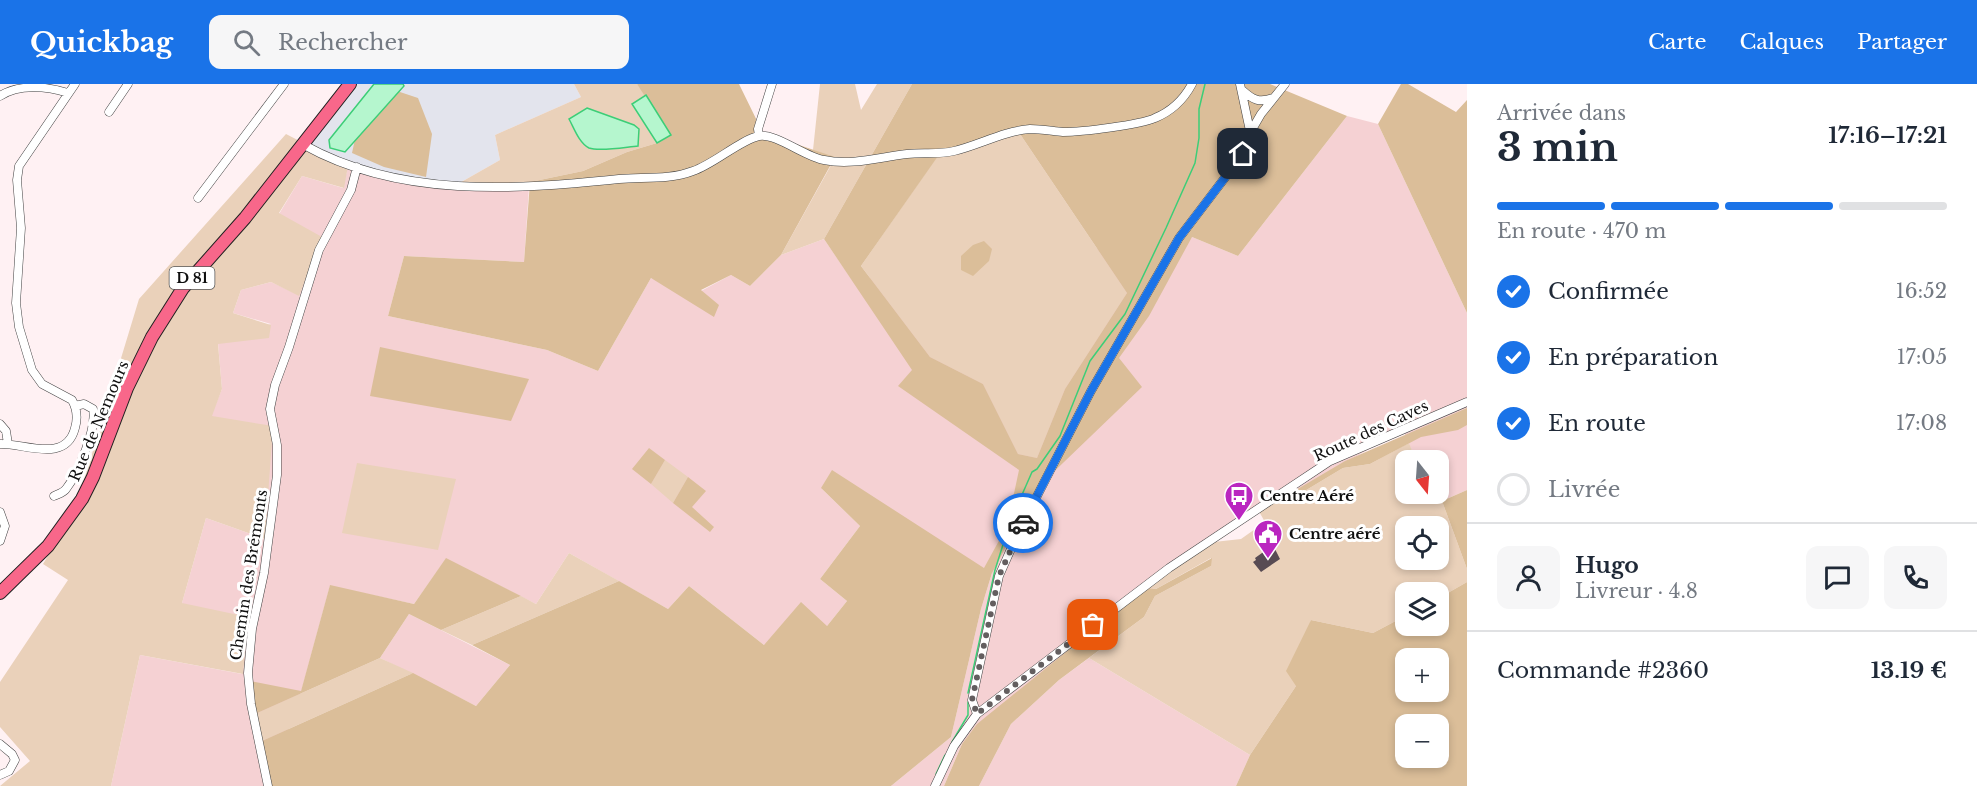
<!DOCTYPE html>
<html lang="fr">
<head>
<meta charset="utf-8">
<style>
	:root { --surface:#fff; --page:#f6f6f7; --text:#1f2937; --muted:#747a83; --line:#e0e1e3; --accent:#1a73e8 }
	body { margin:0; font-family:"Libre Baskerville",serif; background:var(--page); color:var(--text); height:100vh; display:flex; flex-direction:column; font-size:22px; white-space:nowrap }
	* { box-sizing:border-box; margin:0 }
	p { font-size:20px; color:var(--muted) }
	.icon { flex:none; width:33px; height:33px; fill:none; stroke:currentColor; stroke-width:2; stroke-linecap:round; stroke-linejoin:round }
	.map { position:relative; flex:1; overflow:hidden }
	.sheet { display:flex; flex-direction:column; background:var(--surface); width:510px }
	.sheet>* { flex:none }
	.needle { width:39px; rotate:163deg }
	.buttons { position:absolute; left:1395px; top:366px; display:grid; gap:12px }
	.buttons a { display:grid; place-items:center; width:54px; height:54px; border-radius:12px; background:var(--surface); box-shadow:0 3px 9px #0003; font-size:30px }
	.pin { position:absolute; display:grid; place-items:center; width:51px; height:51px; color:#fff; margin:-26px; border-radius:12px; box-shadow:0 3px 9px #0006 }
	.courier { position:absolute; display:grid; place-items:center; width:60px; height:60px; margin:-30px; border:4px solid #1a73e8; border-radius:50%; background:#fff; color:#222; box-shadow:0 2px 8px #0007 }
	.head em { font-style:normal; font-weight:800 }
	.head div { display:flex; flex-direction:column-reverse }
	.head { display:flex; align-items:center; justify-content:space-between; height:102px; padding:0 30px }
	h1 { font-size:39px; font-weight:800; line-height:45px }
	.bar { display:grid; grid-template-columns:repeat(4,1fr); gap:9px 6px; align-content:center; height:72px; padding:0 30px }
	.bar i { height:8px; border-radius:4px; background:var(--line) }
	.bar .active { background:var(--accent) }
	.bar p { grid-column:span 4 }
	.line { display:flex; align-items:center; gap:15px; padding:0 30px; border-top:2px solid var(--line) }
	.line div { flex:1 }
	.round { display:grid; place-items:center; flex:none; width:63px; height:63px; border-radius:12px; background:var(--page) }
	ol { padding:0 30px; list-style:none }
	li { display:flex; align-items:center; gap:18px; height:66px }
	li p { margin-inline-start:auto }
	li .icon { padding:6px; border-radius:50%; background:var(--accent); color:#fff; stroke-width:4 }
	li:last-child { color:var(--muted) }
	li i { width:33px; height:33px; border:3px solid var(--line); border-radius:50% }
	header { display:flex; align-items:center; gap:36px; box-sizing:border-box; height:84px; padding:0 30px; background:var(--accent); color:#fff }
	header strong { font-size:28px }
	nav { display:flex; gap:33px; margin-inline-start:auto; font-size:21px }
	.search { width:420px; height:54px; background:var(--page); display:flex; align-items:center; gap:15px; box-sizing:border-box; padding:0 21px; border-radius:12px; color:var(--muted); font-size:22px }
	main { display:flex; flex:1; min-height:0 }
	.map>svg:first-child { display:block }
	.industrial { fill:#e3e4ed }
	.farmland { fill:#f5d1d3 }
	.green { fill:#ead1ba; fill-rule:evenodd }
	.forest { fill:#dbbe99; fill-rule:evenodd }
	.water { fill:#b5f6ce; stroke:#3cce77; stroke-width:1.5 }
	.lines { fill:none; stroke-linecap:round; stroke-linejoin:round }
	.stream { stroke:#3cce77; stroke-width:1.5 }
	.building { fill:#584b53 }
	.street-casing { stroke:#424242; stroke-width:9 }
	.primary-casing { stroke:#202020; stroke-width:14 }
	.street { stroke:#fff; stroke-width:8 }
	.primary { stroke:#f8678a; stroke-width:12 }
	.done { stroke:#635e5f; stroke-width:6; stroke-dasharray:0 10.8 }
	.route { stroke:#1a73e8; stroke-width:8 }
	.labels { text-anchor:middle; stroke-width:6; stroke-linejoin:round; paint-order:stroke }
	.shield { fill:#fff; stroke:#575757; stroke-width:1.5 }
	.shield-label { font-size:14px; font-weight:bold; fill:#0f0f0f }
	.street-label { font-size:15px; fill:#0f0f0f; stroke:#fff }
	.poi-label { font-size:15px; font-weight:bold; fill:#0f0f0f; stroke:#fff; text-anchor:start }
</style>
</head>
<body>
<header>
<strong>Quickbag</strong>
<div class="search"><svg class="icon" aria-label="search" viewBox="0 0 24 24"><circle cx="10" cy="10" r="6"/><path d="M15 15l6 6"/></svg>Rechercher</div>
<nav><a>Carte</a><a>Calques</a><a>Partager</a></nav>
</header>
<main>
<div class="map">
<svg width="1467" height="702" viewBox="0 0 1467 702">
	<rect width="100%" height="100%" fill="#fff1f3"/>
	<path class="industrial" d="M 355,0 L 574,0 L 581,13 L 495,51 L 500,76 L 456,101 L 348,82 L 308,61 Z"/>
	<path class="farmland" d="M 1347,32 L 1378,40 L 1467,229 L 1467,406 L 1435,420 L 1431,410 L 1438,410 L 1438,376 L 1416,376 L 1403,346 L 1284,413 L 1247,428 L 962,660 L 944,702 L 891,702 L 951,653 L 981,525 L 992,489 L 821,404 L 860,442 L 820,495 L 847,517 L 827,542 L 764,561 L 689,502 L 668,525 L 569,469 L 536,520 L 446,475 L 414,520 L 330,502 L 301,608 L 269,702 L 111,702 L 140,571 L 242,590 L 182,519 L 206,434 L 265,455 L 211,332 L 222,305 L 218,259 L 271,240 L 233,229 L 241,206 L 271,198 L 299,211 L 279,130 L 302,92 L 343,104 L 348,82 L 406,98 L 529,103 L 524,178 L 404,172 L 388,232 L 547,266 L 598,287 L 651,194 L 701,207 L 731,191 L 750,202 L 781,171 L 824,155 L 852,196 L 1192,153 L 1238,172 Z
		M 409,530 L 510,581 L 476,622 L 380,574 Z
		M 1089,574 L 1250,671 L 1236,702 L 979,702 L 1011,640 L 1059,596 Z"/>
	<path class="green" d="M 574,0 L 637,0 L 646,11 L 632,20 L 657,59 L 627,68 L 583,87 L 530,98 L 529,103 L 456,101 L 500,76 L 495,51 L 581,13 Z
		M 820,0 L 855,0 L 861,26 L 877,0 L 912,0 L 824,155 L 781,171 L 835,74 L 813,66 Z
		M 286,50 L 348,82 L 344,104 L 302,92 L 279,129 L 322,153 L 299,212 L 271,198 L 241,206 L 233,229 L 271,241 L 269,254 L 218,260 L 222,305 L 212,332 L 273,342 L 265,455 L 206,434 L 182,519 L 248,533 L 243,590 L 140,571 L 111,702 L 0,702 L 30,677 L 0,643 L 0,598 L 68,496 L 43,480 L 74,429 L 139,215 Z
		M 1020,50 L 1127,209 L 1065,305 L 1037,374 L 1018,370 L 983,300 L 930,273 L 861,182 L 943,64 Z
		M 1409,359 L 1416,376 L 1406,376 L 1406,410 L 1431,410 L 1435,420 L 1442,417 L 1467,485 L 1467,498 L 1439,514 L 1438,508 L 1406,508 L 1405,532 L 1373,549 L 1311,536 L 1296,602 L 1250,671 L 1089,574 L 1144,533 L 1155,512 L 1211,482 L 1211,474 L 1156,505 L 1145,504 L 1205,459 L 1241,455 L 1265,438 L 1257,424 L 1284,413 L 1288,417 L 1343,384 L 1370,380 ZM 1406,442 L 1438,442 L 1438,476 L 1406,476 Z
		M 665,376 L 688,393 L 673,419 L 651,400 Z
		M 357,379 L 456,395 L 438,466 L 342,449 Z
		M 569,469 L 619,497 L 472,561 L 441,546 L 521,512 L 536,520 Z
		M 380,574 L 413,589 L 262,657 L 255,630 Z"/>
	<path class="forest" d="M 637,0 L 739,0 L 763,49 L 835,73 L 781,171 L 750,202 L 731,191 L 701,206 L 719,221 L 714,233 L 651,194 L 598,287 L 547,266 L 388,232 L 404,172 L 524,178 L 530,98 L 583,87 L 627,68 L 657,59 L 670,51 Z
		M 912,0 L 1270,0 L 1347,32 L 1238,172 L 1192,153 L 1149,232 L 1119,274 L 1142,303 L 1038,403 L 992,489 L 981,525 L 951,653 L 891,702 L 269,702 L 262,657 L 413,589 L 476,622 L 510,581 L 472,561 L 619,497 L 668,525 L 689,502 L 764,561 L 801,518 L 827,542 L 847,517 L 820,495 L 860,442 L 821,404 L 832,386 L 984,484 L 1007,442 L 1019,386 L 898,302 L 912,286 L 824,155 ZM 1020,50 L 1127,209 L 1065,305 L 1037,374 L 1018,370 L 983,300 L 930,273 L 861,182 L 943,65 Z
		M 1401,0 L 1408,0 L 1456,28 L 1467,16 L 1467,229 L 1378,40 Z
		M 391,5 L 418,14 L 432,50 L 426,93 L 384,83 L 352,69 L 357,46 Z
		M 984,157 L 992,165 L 989,177 L 973,192 L 961,186 L 961,172 L 973,161 Z
		M 380,263 L 529,295 L 511,337 L 370,312 Z
		M 1467,324 L 1467,341 L 1458,346 L 1421,353 L 1370,380 L 1343,384 L 1288,417 L 1284,413 L 1345,377 Z
		M 649,364 L 665,376 L 651,400 L 632,385 Z
		M 688,393 L 706,407 L 692,423 L 714,443 L 710,448 L 673,419 Z
		M 1467,406 L 1467,485 L 1442,417 Z
		M 446,474 L 521,512 L 441,546 L 409,530 L 380,574 L 255,630 L 250,597 L 301,607 L 330,501 L 414,520 Z
		M 1212,474 L 1211,482 L 1155,512 L 1144,533 L 1059,596 L 1011,640 L 979,702 L 944,702 L 962,660 L 977,640 L 1145,504 L 1156,505 Z
		M 1467,498 L 1467,702 L 1236,702 L 1250,671 L 1296,602 L 1286,587 L 1311,536 L 1373,549 L 1405,532 L 1406,542 L 1438,542 L 1439,514 ZM 1406,574 L 1438,574 L 1438,608 L 1406,608 ZM 1406,640 L 1438,640 L 1438,674 L 1406,674 Z"/>
	<path class="water" d="M 374,0 L 403,0 L 404,2 L 345,68 L 330,64 L 329,56 Z
		M 646,11 L 671,51 L 657,59 L 632,20 Z
		M 587,24 L 634,41 L 639,45 L 638,62 C 626,63 600,68 589,64 C 579,59 574,44 569,35 Z"/>
	<g class="lines">
		<path class="stream" d="M 1010,438 L 1032,388 L 1037,385 L 1060,352 L 1090,277 L 1125,230 L 1166,144 L 1195,79 L 1199,54 L 1199,25 L 1205,0
			M 968,609 L 995,486 L 1007,448
			M 952,658 L 968,631 L 968,618
			M 936,690 L 945,671"/>
	</g>
	<path class="building" d="M 1273,461 L 1280,475 L 1261,488 L 1253,478 L 1256,476 L 1255,474 Z"/>
	<g class="lines">
		<g class="street-casing">
			<path id="street" d="M 1240,0 L 1250,47
				M 1242,6 C 1253,16 1259,19 1273,14
				M 0,12 C 19,0 46,2 68,9
				M 109,28 L 128,0
				M 759,52 L 758,45 L 772,0
				M 304,61 C 399,114 514,106 619,95 C 644,93 670,96 693,87 C 714,80 740,56 759,52 C 776,49 805,73 824,76 C 851,82 880,73 907,70 C 923,68 938,71 954,67 C 979,61 1004,47 1030,45 C 1041,45 1052,47 1063,48 C 1081,48 1140,41 1155,34 C 1172,27 1184,15 1192,0
				M 198,114 L 284,0
				M 0,340 L 6,347 L 8,360
				M 0,360 C 24,359 66,380 75,344 C 78,334 77,325 72,316 L 42,300 L 32,286 L 19,243 L 16,219 L 21,144 L 17,96 L 19,82 L 75,0
				M 54,412 C 58,410 63,409 66,405 C 78,390 97,344 93,325 L 84,320 L 75,322
				M 0,428 L 5,442 L 0,457
				M 977,630 L 972,616 L 999,492 L 1018,449 L 1091,307 L 1179,154 L 1243,70 L 1250,49 L 1261,30 L 1285,0
				M 0,660 L 12,670 L 15,676 L 9,687 L 0,691
				M 268,702 L 251,620 L 248,589 L 252,545 L 264,489 L 277,391 L 277,361 L 270,325 L 275,301 L 289,263 L 319,166 L 351,106 L 357,83
				M 935,702 L 954,662 L 977,630 L 1169,484 L 1330,377 L 1467,318"/>
		</g>
		<g class="primary-casing">
			<path id="primary" d="M 0,509 L 48,462 L 82,415 L 93,393 L 127,304 L 152,253 L 183,204 L 245,134 L 350,0"/>
		</g>
		<use href="#street" class="street"/>
		<use href="#primary" class="primary"/>
	</g>
	<g class="lines">
		<path class="done" d="M 1023,439 L 999,492 L 972,616 L 977,630 L 1093,541"/>
		<path class="route" d="M 1023,439 L 1091,307 L 1179,154 L 1243,70"/>
	</g>
	<defs>
		<g id="bus-pin" transform="scale(1.5)"><path d="M0 17L-7.5 6A9.5 9.5 0 1 1 7.5 6Z" fill="#ba26c0" stroke="#fff"/><path d="M-5-6H5V4H4V6H2V4H-2V6H-4V4H-5ZM-3.5-4V0h7V-4ZM-3.5 1.2v1.5H-2V1.2ZM2 1.2v1.5H3.5V1.2Z" fill="#fff"/></g>
		<g id="civic-pin" transform="scale(1.5)"><path d="M0 17L-7.5 6A9.5 9.5 0 1 1 7.5 6Z" fill="#ba26c0" stroke="#fff"/><path d="M-.6-6.5H3V-4.5H.6V-3L4-1V1h2V6H-6V1h2V-1L-.6-3ZM-1.2 2.5V6h2.4V2.5Z" fill="#fff"/></g>
	</defs>
	<g fill-rule="evenodd">
		<use href="#bus-pin" x="1239" y="412"/>
		<use href="#civic-pin" x="1268" y="450"/>
	</g>
	<g class="labels">
		<rect class="shield" x="169.5" y="183" width="45" height="22" rx="4.5"/>
		<g class="shield-label">
			<text x="192" y="199">D 81</text>
		</g>
		<g class="street-label">
			<text transform="translate(99 337) rotate(-67)" y="5">Rue de Nemours</text>
			<text transform="translate(1371 347) rotate(-25)" y="5">Route des Caves</text>
			<text transform="translate(249 491) rotate(-81)" y="5">Chemin des Brémonts</text>
		</g>
		<g class="poi-label">
			<text x="1260" y="417">Centre Aéré</text>
			<text x="1289" y="455">Centre aéré</text>
		</g>
	</g>
</svg>
<div class="buttons">
<a><svg class="needle" viewBox="-14 -14 28 28"><path d="M0-13l5 13h-10z" fill="#e53935"/><path d="M0 13l5-13h-10z" fill="#747a83"/></svg></a>
<a><svg class="icon" aria-label="locate" viewBox="0 0 24 24"><circle cx="12" cy="12" r="6"/><path d="M12 2v4M12 18v4M2 12h4M18 12h4"/></svg></a>
<a><svg class="icon" aria-label="layers" viewBox="0 0 24 24"><path d="M12 4l9 5-9 5-9-5zM3 14l9 5 9-5"/></svg></a>
<a>+</a>
<a>−</a>
</div>
<div class="pin" style="left:1093px;top:541px;background:#ea580c"><svg class="icon" aria-label="bag" viewBox="0 0 24 24"><path d="M5 8h14l-1 12H6zM9 8a3 3 0 0 1 6 0"/></svg></div>
<div class="pin" style="left:1243px;top:70px;background:#1f2937"><svg class="icon" aria-label="home" viewBox="0 0 24 24"><path d="M3 11l9-7 9 7M6 9v11h12V9"/></svg></div>
<div class="courier" style="left:1023px;top:439px"><svg class="icon" aria-label="car" viewBox="0 0 24 24"><path d="M5 17H2v-5l4-1 3-4h7l3 4 3 1v5h-3M9 17h6M6 11h13"/><circle cx="7" cy="17" r="2"/><circle cx="17" cy="17" r="2"/></svg></div>
</div>
<section class="sheet">
<div class="head"><div><h1>3 min</h1><p>Arrivée dans</p></div><em>17:16–17:21</em></div>
<div class="bar"><i class="active"></i><i class="active"></i><i class="active"></i><i></i><p>En route · 470 m</p></div>
<ol>
<li><svg class="icon" aria-label="check" viewBox="0 0 24 24"><path d="M5 12l5 5 9-10"/></svg>Confirmée<p>16:52</p></li>
<li><svg class="icon" aria-label="check" viewBox="0 0 24 24"><path d="M5 12l5 5 9-10"/></svg>En préparation<p>17:05</p></li>
<li><svg class="icon" aria-label="check" viewBox="0 0 24 24"><path d="M5 12l5 5 9-10"/></svg>En route<p>17:08</p></li>
<li><i></i>Livrée</li>
</ol>
<div class="line" style="height:108px"><a class="round"><svg class="icon" aria-label="person" viewBox="0 0 24 24"><circle cx="12" cy="8" r="4"/><path d="M4 21q1-7 8-7t8 7"/></svg></a><div><b>Hugo</b><p>Livreur · 4.8</p></div><a class="round"><svg class="icon" aria-label="chat" viewBox="0 0 24 24"><path d="M4 5h16v11H9l-5 4z"/></svg></a><a class="round"><svg class="icon" aria-label="phone" viewBox="0 0 24 24"><path d="M5 4h4l2 5-3 2q2 4 5 5l2-3 5 2v4C11 20 4 13 5 4z"/></svg></a></div>
<div class="line" style="height:78px"><div>Commande #2360</div><b>13.19 €</b></div>
</section>
</main>
</body>
</html>
